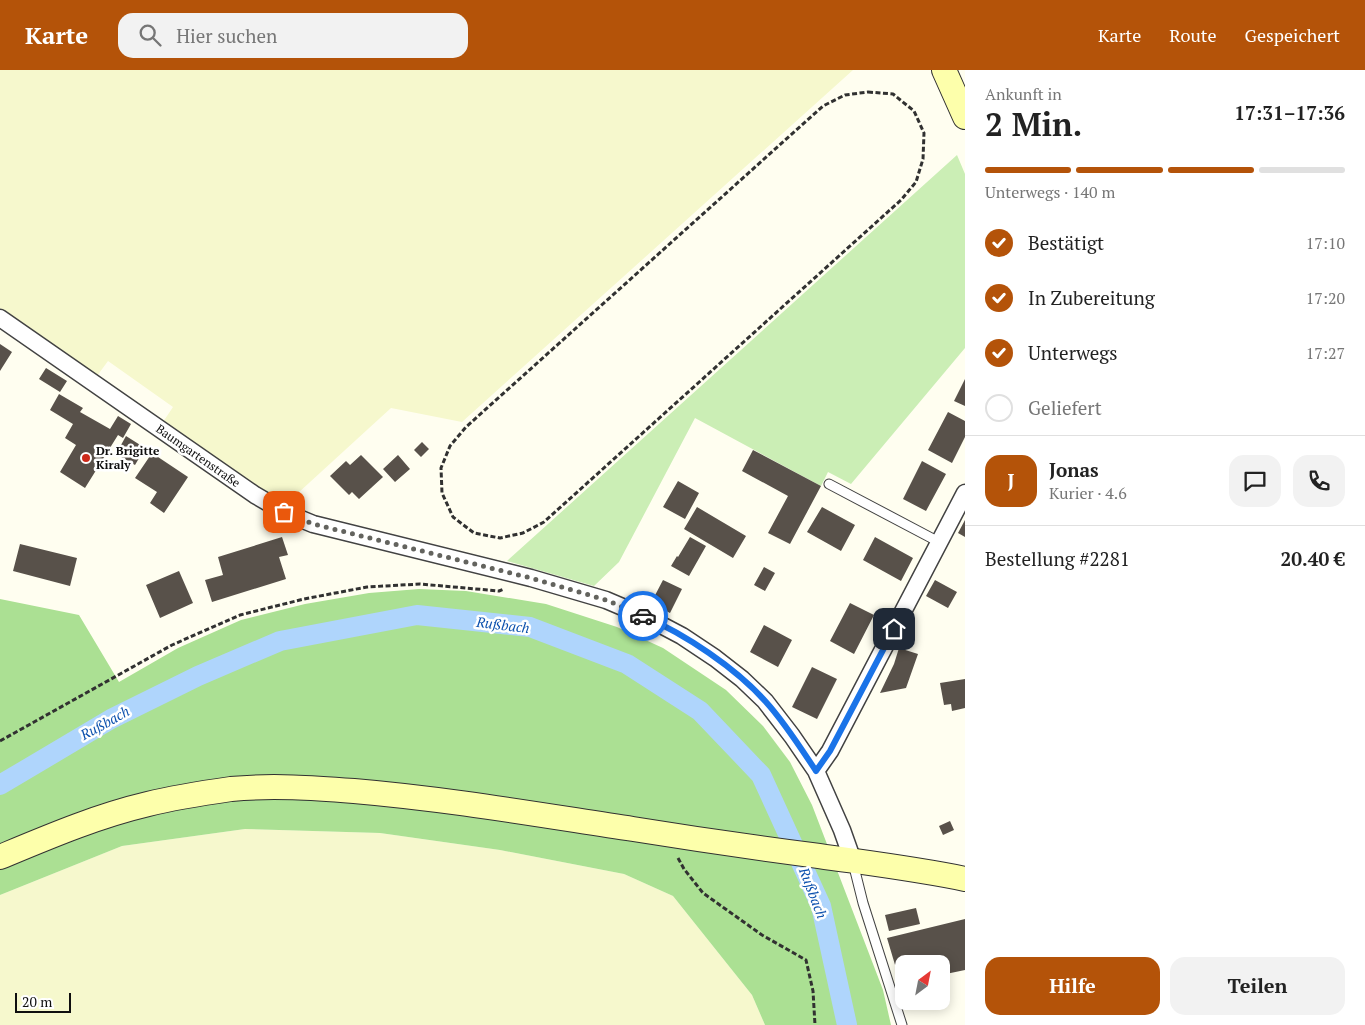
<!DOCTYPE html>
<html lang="de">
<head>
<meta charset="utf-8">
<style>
	:root { --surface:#fff; --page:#f2f2f2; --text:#222; --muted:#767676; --line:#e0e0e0; --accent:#b45309 }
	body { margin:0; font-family:"PT Serif",serif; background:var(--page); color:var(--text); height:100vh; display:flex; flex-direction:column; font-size:19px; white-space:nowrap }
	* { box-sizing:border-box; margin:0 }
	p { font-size:16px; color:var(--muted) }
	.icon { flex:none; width:28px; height:28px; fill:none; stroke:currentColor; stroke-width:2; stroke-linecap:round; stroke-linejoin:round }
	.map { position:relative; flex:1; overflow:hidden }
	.side { display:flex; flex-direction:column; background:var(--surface); width:400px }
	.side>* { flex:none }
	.needle { width:32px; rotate:32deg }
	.tools { position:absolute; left:895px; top:885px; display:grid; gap:10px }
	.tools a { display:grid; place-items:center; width:55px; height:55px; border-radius:10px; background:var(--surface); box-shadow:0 2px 12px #0003; font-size:25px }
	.scale { position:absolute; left:15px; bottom:12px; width:56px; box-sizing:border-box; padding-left:5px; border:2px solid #0f0f0f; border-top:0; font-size:14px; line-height:18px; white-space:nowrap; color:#0f0f0f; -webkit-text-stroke:4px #fff; paint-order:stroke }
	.pin { position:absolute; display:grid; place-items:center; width:42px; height:42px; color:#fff; margin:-21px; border-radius:10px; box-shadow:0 2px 8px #0006 }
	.courier { position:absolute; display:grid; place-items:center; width:50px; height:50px; margin:-25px; border:4px solid #1a73e8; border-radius:50%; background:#fff; color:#222; box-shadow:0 1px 6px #0007 }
	.overview em { font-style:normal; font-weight:700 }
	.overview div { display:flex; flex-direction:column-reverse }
	.overview { display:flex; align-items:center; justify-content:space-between; height:85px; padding:0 20px }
	h1 { font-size:32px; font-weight:700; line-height:38px }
	.bar { display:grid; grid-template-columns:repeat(4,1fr); gap:8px 5px; align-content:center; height:60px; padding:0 20px }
	.bar i { height:6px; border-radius:4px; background:var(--line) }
	.bar .selected { background:var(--accent) }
	.bar p { grid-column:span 4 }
	.line { display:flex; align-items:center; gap:12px; padding:0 20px; border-top:1px solid var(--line) }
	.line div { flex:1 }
	.round { display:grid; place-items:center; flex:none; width:52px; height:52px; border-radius:15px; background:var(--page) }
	ol { padding:0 20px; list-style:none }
	li { display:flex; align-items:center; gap:15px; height:55px }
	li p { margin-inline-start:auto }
	li .icon { padding:5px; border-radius:50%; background:var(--accent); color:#fff; stroke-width:4 }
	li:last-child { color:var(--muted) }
	li i { width:28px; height:28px; border:2px solid var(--line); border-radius:50% }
	.button { display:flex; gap:10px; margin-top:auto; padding:10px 20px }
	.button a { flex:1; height:58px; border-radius:15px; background:var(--accent); color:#fff; font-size:20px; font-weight:700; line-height:58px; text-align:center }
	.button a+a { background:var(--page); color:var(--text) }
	header { display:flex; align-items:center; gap:30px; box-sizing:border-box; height:70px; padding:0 25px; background:var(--accent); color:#fff }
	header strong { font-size:24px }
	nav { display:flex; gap:28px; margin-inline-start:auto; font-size:18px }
	.search { width:350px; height:45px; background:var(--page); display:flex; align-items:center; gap:12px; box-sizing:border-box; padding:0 18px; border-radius:15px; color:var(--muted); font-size:19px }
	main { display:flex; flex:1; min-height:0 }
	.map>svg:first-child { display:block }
	.farmland { fill:#f6f8cd }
	.green { fill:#cbeeb5 }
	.forest { fill:#abe093 }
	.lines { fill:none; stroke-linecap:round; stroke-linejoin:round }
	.canal { stroke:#afd5fc; stroke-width:20 }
	.building { fill:#58514a }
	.lane-casing { stroke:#424242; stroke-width:11 }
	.street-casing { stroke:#424242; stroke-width:19 }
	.secondary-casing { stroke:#313131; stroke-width:26 }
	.path { stroke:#313131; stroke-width:3; stroke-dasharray:5 2.5; stroke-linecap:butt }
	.lane { stroke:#fff; stroke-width:9 }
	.street { stroke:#fff; stroke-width:16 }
	.secondary { stroke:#fdffab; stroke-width:24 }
	.done { stroke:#63635e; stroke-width:5; stroke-dasharray:0 9 }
	.route { stroke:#1a73e8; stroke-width:6 }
	.poi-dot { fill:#cc2919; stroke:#fff; stroke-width:2 }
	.labels { text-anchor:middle; stroke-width:5; stroke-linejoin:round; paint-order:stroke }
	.poi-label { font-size:12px; font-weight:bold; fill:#0f0f0f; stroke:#fff; text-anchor:start }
	.street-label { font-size:12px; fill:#0f0f0f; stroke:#fff }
	.water-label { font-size:14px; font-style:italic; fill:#0b50ad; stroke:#fff }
</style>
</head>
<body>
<header>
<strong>Karte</strong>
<div class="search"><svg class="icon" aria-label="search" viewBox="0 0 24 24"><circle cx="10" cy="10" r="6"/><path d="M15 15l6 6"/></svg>Hier suchen</div>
<nav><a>Karte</a><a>Route</a><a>Gespeichert</a></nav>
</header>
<main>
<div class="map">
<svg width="965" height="955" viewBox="0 0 965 955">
	<rect width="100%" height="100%" fill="#fffef0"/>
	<path class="farmland" d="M 0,0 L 853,0 L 462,352 L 391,338 L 286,434 L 258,419 L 163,352 L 173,337 L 108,291 L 97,306 L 0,238 Z
		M 245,759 L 380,763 L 500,780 L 624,804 L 673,826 L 752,925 L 765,955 L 0,955 L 0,825 L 122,776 Z"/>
	<path class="green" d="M 957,85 L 965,104 L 965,278 L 851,414 L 828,402 L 821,416 L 695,348 L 619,492 L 594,516 L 507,491 Z"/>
	<path class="forest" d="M 419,519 L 466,521 L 546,534 L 617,557 L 663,578 L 726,620 L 763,656 L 790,692 L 812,735 L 883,920 L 891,955 L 765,955 L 752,925 L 673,826 L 624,804 L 500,780 L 380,763 L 245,759 L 122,776 L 0,825 L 0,529 L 79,545 L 119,612 L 178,578 L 241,550 L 305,534 L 369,523 Z"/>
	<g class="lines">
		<path class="canal" d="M 0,715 L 111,649 L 198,606 L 280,571 L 417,545 L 530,557 L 627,594 L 700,641 L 761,705 L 821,836 L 847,955"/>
	</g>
	<path class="building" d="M 0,274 L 12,282 L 0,301 Z
		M 46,298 L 67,311 L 60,322 L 39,309 Z
		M 965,309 L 965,336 L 954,331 Z
		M 59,324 L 83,338 L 80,342 L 110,359 L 118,346 L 131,354 L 123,368 L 118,365 L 85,418 L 60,402 L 76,375 L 65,368 L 73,354 L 50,340 Z
		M 948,342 L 965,351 L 965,367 L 952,393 L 928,380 Z
		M 126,366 L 145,378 L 135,395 L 116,384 Z
		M 422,372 L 429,379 L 421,387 L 414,380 Z
		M 753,380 L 821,416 L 790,474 L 768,463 L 788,426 L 742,401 Z
		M 152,383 L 188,407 L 164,443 L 150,433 L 157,422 L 135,408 Z
		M 361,385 L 383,407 L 359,429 L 352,422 L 349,425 L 330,406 L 346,391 L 350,395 Z
		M 398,385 L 410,399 L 395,412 L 383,399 Z
		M 922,391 L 946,404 L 926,441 L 903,429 Z
		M 678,411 L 699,423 L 685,449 L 663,437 Z
		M 697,437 L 746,466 L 733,488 L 684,459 Z
		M 822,437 L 855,455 L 841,481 L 807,462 Z
		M 965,450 L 965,467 L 958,463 Z
		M 282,467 L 288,485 L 279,487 L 286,509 L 212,532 L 205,510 L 223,505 L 218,487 Z
		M 690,467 L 706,476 L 689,506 L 671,496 L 677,486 L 678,487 Z
		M 875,467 L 913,488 L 901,511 L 863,490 Z
		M 20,474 L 77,488 L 70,516 L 13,501 Z
		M 764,497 L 775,503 L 765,521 L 754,515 Z
		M 179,501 L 193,533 L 160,548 L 146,515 Z
		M 663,510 L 682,519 L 670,543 L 651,533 Z
		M 935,510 L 957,522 L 948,538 L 926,526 Z
		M 850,533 L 874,545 L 854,584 L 830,571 Z
		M 764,555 L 792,570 L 778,597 L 750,582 Z
		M 899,578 L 918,584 L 906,618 L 880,623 L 894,594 Z
		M 812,597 L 837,609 L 817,649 L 792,637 Z
		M 965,609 L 965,638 L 952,641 L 951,634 L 944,635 L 940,613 Z
		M 950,751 L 954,760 L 943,765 L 939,756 Z
		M 916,838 L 920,854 L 889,861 L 885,845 Z
		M 965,849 L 965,900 L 941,905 L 941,894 L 904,894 L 904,914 L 901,915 L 887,868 Z"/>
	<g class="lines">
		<g class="lane-casing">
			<path id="lane" d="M 829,414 L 939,472
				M 853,793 L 863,833 L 902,955"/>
		</g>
		<g class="street-casing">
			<path id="street" d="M 0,248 L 255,425 L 284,442 L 313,454 L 531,508 L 606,530 L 646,547 L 682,566 L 715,588 L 742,609 L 765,631 L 792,666 L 816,701 L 842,760 L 853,791
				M 816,701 L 830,681 L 965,423"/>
		</g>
		<g class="secondary-casing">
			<path id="secondary" d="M 944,0 L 965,47
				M 0,787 C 48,767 97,746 148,734 C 176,727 203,723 231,719 C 272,715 314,718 354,721 C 448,729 540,745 633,759 C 695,769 757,778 819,786 C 867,793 917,799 965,809"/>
		</g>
		<path class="path" d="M 868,22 L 893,24 L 914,41 L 924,63 L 923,89 L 916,112 L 901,130 L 544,452 L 523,463 L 500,468 L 474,463 L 453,447 L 442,423 L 441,398 L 450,376 L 466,357 L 823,36 L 845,25 Z
			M 0,671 L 172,575 L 240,545 L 304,529 L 367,517 L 420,514 L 499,521 L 504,519
			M 678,788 L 684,799 L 703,823 L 762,865 L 806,890 L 813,921 L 815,955"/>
		<use href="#lane" class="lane"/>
		<use href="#street" class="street"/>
		<use href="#secondary" class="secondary"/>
	</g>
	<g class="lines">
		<path class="done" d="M 284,442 L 313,454 L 531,508 L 606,530 L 643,546"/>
		<path class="route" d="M 643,546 C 685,564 736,598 766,632 C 785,653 800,677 816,701 L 830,681 L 894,559"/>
	</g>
	<circle class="poi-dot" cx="86" cy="388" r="5"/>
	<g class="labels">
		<g class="poi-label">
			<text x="96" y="385">Dr. Brigitte<tspan x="96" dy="14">Kiraly</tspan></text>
		</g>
		<g class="street-label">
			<text transform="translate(198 386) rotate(35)" y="4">Baumgartenstraße</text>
		</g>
		<g class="water-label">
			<text transform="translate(503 555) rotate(7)" y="5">Rußbach</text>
			<text transform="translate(105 653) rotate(-29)" y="5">Rußbach</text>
			<text transform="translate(813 823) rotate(69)" y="5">Rußbach</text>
		</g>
	</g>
</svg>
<div class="tools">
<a><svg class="needle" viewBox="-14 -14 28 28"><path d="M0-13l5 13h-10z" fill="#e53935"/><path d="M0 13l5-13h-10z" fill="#767676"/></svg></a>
</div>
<div class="scale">20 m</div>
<div class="pin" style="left:284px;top:442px;background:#ea580c"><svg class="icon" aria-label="bag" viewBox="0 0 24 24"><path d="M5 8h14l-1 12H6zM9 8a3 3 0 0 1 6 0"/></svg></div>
<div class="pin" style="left:894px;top:559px;background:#1f2937"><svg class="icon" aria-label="home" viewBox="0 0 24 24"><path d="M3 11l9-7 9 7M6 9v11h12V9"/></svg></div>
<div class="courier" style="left:643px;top:546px"><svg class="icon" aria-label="car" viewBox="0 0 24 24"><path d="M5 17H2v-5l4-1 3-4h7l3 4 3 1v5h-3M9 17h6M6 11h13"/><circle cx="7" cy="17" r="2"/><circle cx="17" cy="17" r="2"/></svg></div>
</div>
<section class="side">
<div class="overview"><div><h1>2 Min.</h1><p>Ankunft in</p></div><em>17:31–17:36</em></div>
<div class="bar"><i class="selected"></i><i class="selected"></i><i class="selected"></i><i></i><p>Unterwegs · 140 m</p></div>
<ol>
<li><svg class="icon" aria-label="check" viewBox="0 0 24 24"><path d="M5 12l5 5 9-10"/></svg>Bestätigt<p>17:10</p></li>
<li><svg class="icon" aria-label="check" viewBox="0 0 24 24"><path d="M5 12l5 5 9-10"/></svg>In Zubereitung<p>17:20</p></li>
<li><svg class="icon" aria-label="check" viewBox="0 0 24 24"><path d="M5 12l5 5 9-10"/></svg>Unterwegs<p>17:27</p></li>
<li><i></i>Geliefert</li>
</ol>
<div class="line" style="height:90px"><b class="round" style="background:var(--accent);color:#fff">J</b><div><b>Jonas</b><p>Kurier · 4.6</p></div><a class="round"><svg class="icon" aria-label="chat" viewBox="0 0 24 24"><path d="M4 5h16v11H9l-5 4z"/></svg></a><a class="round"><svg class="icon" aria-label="phone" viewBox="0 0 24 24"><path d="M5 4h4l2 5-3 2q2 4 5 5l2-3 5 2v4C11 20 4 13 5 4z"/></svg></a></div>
<div class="line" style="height:65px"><div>Bestellung #2281</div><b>20.40 €</b></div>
<div class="button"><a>Hilfe</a><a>Teilen</a></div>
</section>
</main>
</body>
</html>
